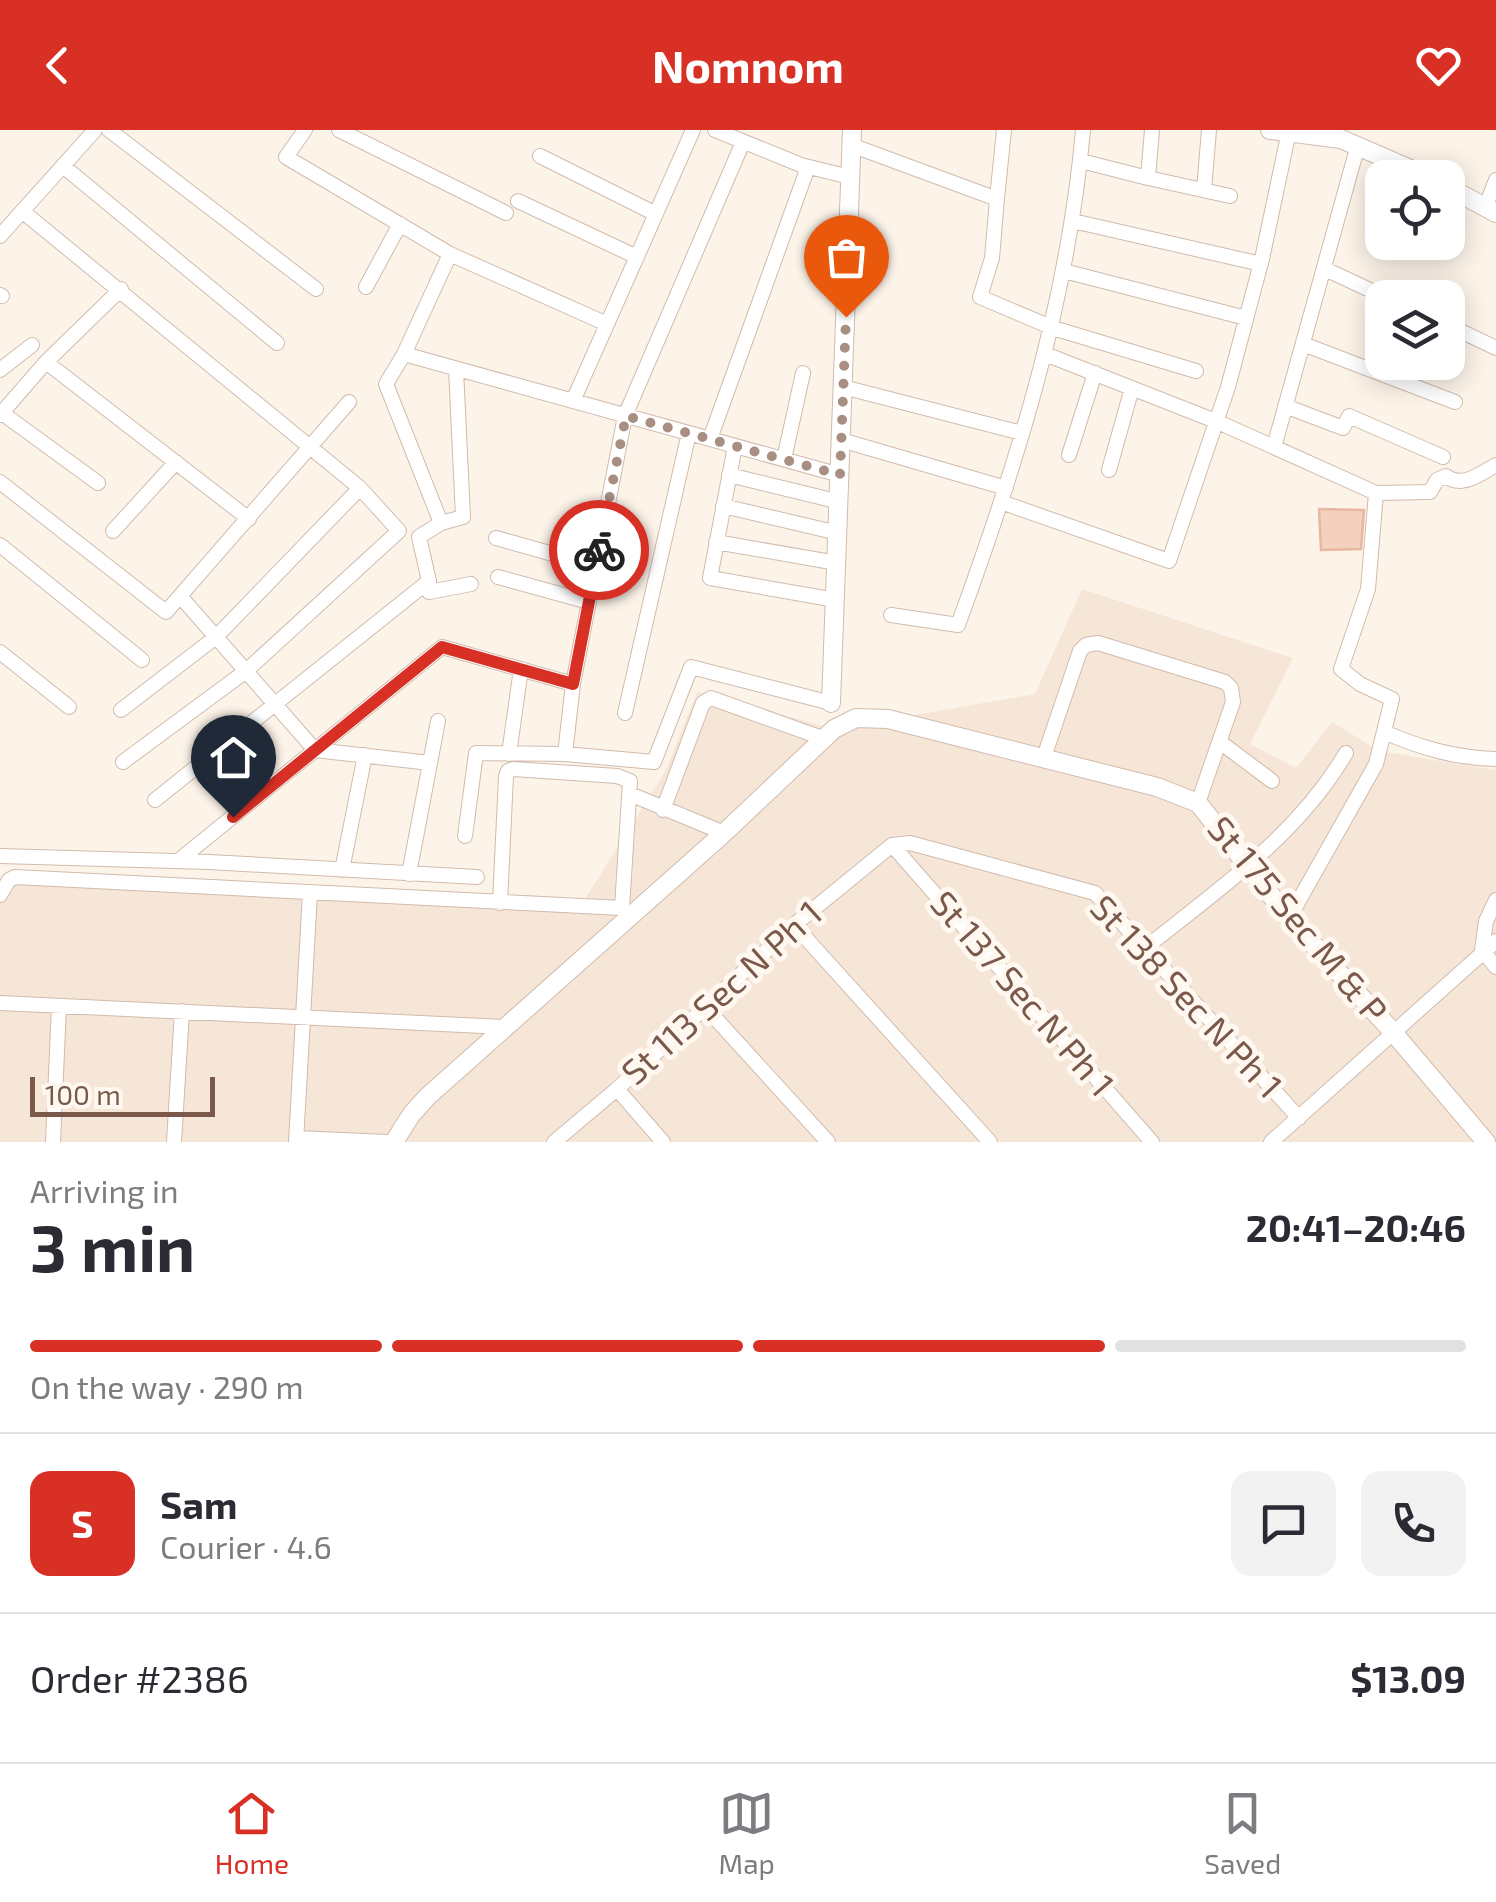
<!DOCTYPE html>
<html lang="en">
<head>
<meta charset="utf-8">
<style>
	:root { --surface:#fff; --page:#f2f2f3; --text:#2b2b33; --muted:#7c7c81; --line:#e1e1e2; --accent:#d93025 }
	body { margin:0; font-family:"Exo 2",sans-serif; background:var(--page); color:var(--text); height:100vh; display:flex; flex-direction:column; font-size:38px; white-space:nowrap }
	* { box-sizing:border-box; margin:0 }
	p { font-size:32px; color:var(--muted) }
	.icon { flex:none; width:55px; height:55px; fill:none; stroke:currentColor; stroke-width:2; stroke-linecap:round; stroke-linejoin:round }
	.map { position:relative; height:1012px; overflow:hidden }
	.side { display:flex; flex-direction:column; background:var(--surface); flex:1 }
	.side>* { flex:none }
	.fabs { position:absolute; left:1365px; top:30px; display:grid; gap:20px }
	.fabs a { display:grid; place-items:center; width:100px; height:100px; border-radius:20px; background:var(--surface); box-shadow:0 5px 25px #0003; font-size:50px }
	.scale { position:absolute; left:30px; bottom:25px; width:185px; box-sizing:border-box; padding-left:10px; border:5px solid #7a594b; border-top:0; font-size:28px; line-height:35px; white-space:nowrap; color:#7a594b; -webkit-text-stroke:8px #fff8f1; paint-order:stroke }
	.pin { position:absolute; display:grid; place-items:center; width:85px; height:85px; color:#fff; margin:-102px -42px; border-radius:50% 50% 50% 0; rotate:-45deg; box-shadow:0 0 10px #0007 }
	.pin .icon { rotate:45deg }
	.courier { position:absolute; display:grid; place-items:center; width:100px; height:100px; margin:-50px; border:8px solid #d93025; border-radius:50%; background:#fff; color:#222; box-shadow:0 2px 12px #0007 }
	.summary em { font-style:normal; font-weight:700 }
	.summary div { display:flex; flex-direction:column-reverse }
	.summary { display:flex; align-items:center; justify-content:space-between; height:170px; padding:0 30px }
	h1 { font-size:65px; font-weight:700; line-height:75px }
	.bar { display:grid; grid-template-columns:repeat(4,1fr); gap:15px 10px; align-content:center; height:120px; padding:0 30px }
	.bar i { height:12px; border-radius:8px; background:var(--line) }
	.bar .selected { background:var(--accent) }
	.bar p { grid-column:span 4 }
	.line { display:flex; align-items:center; gap:25px; padding:0 30px; border-top:2px solid var(--line) }
	.line div { flex:1 }
	.round { display:grid; place-items:center; flex:none; width:105px; height:105px; border-radius:20px; background:var(--page) }
	header { display:flex; justify-content:space-between; align-items:center; height:130px; padding:0 30px; background:var(--accent); color:#fff; font-size:45px; font-weight:700 }
	.tabs { display:flex; justify-content:space-around; align-items:center; height:140px; border-top:2px solid var(--line); background:var(--surface); font-size:28px; color:var(--muted) }
	.tabs a { display:grid; justify-items:center; gap:5px }
	.tabs .selected { color:var(--accent) }
	.map>svg:first-child { display:block }
	.residential { fill:#f6e6d7 }
	.building { fill:#f4d1bf; stroke:#e8b79f; stroke-width:2.5 }
	.lines { fill:none; stroke-linecap:round; stroke-linejoin:round }
	.minor-casing { stroke:#d1bbad; stroke-width:16 }
	.tertiary-casing { stroke:#d1bbad; stroke-width:20 }
	.minor { stroke:#fff; stroke-width:14 }
	.tertiary { stroke:#fff; stroke-width:18 }
	.done { stroke:#a88f82; stroke-width:10; stroke-dasharray:0 18 }
	.route { stroke:#d93025; stroke-width:12 }
	.labels { text-anchor:middle; stroke-width:10; stroke-linejoin:round; paint-order:stroke }
	.street-label { font-size:35px; fill:#7a594b; stroke:#fff8f1 }
</style>
</head>
<body>
<header><svg class="icon" aria-label="back" viewBox="0 0 24 24"><path d="M15 5l-7 7 7 7"/></svg>Nomnom<svg class="icon" aria-label="heart" viewBox="0 0 24 24"><path d="M12 20l-8-8c-3-5 5-10 8-4 3-6 11-1 8 4z"/></svg></header>
<div class="map">
<svg width="1496" height="1012" viewBox="0 0 1496 1012">
	<rect width="100%" height="100%" fill="#fdf4e9"/>
	<path class="residential" d="M 1082,459 L 1293,528 L 1250,614 L 1296,638 L 1332,592 L 1379,621 L 1496,640 L 1496,1012 L 0,1012 L 0,767 L 12,748 L 580,777 L 666,640 L 697,562 L 834,599 L 1035,564 Z"/>
	<path class="building" d="M 1319,379 L 1364,380 L 1361,419 L 1321,420 Z"/>
	<g class="lines">
		<g class="minor-casing">
			<path id="minor" d="M 109,0 L 316,159
				M 305,0 L 286,27 L 450,124 L 607,194
				M 339,0 L 506,83
				M 715,0 L 801,35 L 850,47
				M 1152,0 L 1148,48 L 1230,66
				M 851,15 L 997,69 L 1004,0
				M 540,26 L 656,84
				M 1081,31 L 1148,48
				M 63,36 L 277,213
				M 1204,60 L 1209,0
				M 997,69 L 992,128 L 980,167 L 1053,198 L 1196,241
				M 518,71 L 637,127
				M 1485,78 L 1496,50
				M 22,81 L 360,358 L 399,401 L 246,541 L 123,632
				M 1073,91 L 1261,134
				M 0,106 L 95,0
				M 1325,139 L 1387,168
				M 1064,141 L 1246,188
				M 366,157 L 400,94
				M 0,165 L 2,166
				M 1448,195 L 1496,218
				M 1303,214 L 1455,272
				M 404,224 L 450,124
				M 1045,224 L 1218,292 L 1376,363 L 1368,459 L 1341,539 L 1360,554 L 1392,569 L 1376,634 L 1289,788
				M 46,232 L 249,389
				M 0,240 L 32,215
				M 843,257 L 1022,303
				M 573,271 L 693,0
				M 1285,276 L 1343,298 L 1349,286 L 1443,327
				M 2,283 L 98,353
				M 0,285 L 46,232 L 121,159
				M 710,309 L 808,37
				M 841,310 L 1006,358
				M 735,316 L 710,448 L 836,470
				M 1274,317 L 1358,15
				M 1069,325 L 1095,243
				M 784,329 L 803,243
				M 1109,340 L 1132,258
				M 729,345 L 840,372
				M 0,352 L 166,482 L 349,272
				M 1376,363 L 1430,362 L 1437,350 L 1446,346 C 1462,359 1481,343 1496,335
				M 1001,372 L 1169,431 L 1228,257 L 1262,129 L 1289,1
				M 723,376 L 838,403
				M 441,393 L 463,387 L 456,239
				M 113,401 L 176,332
				M 496,408 L 596,436
				M 716,412 L 837,433
				M 0,415 L 142,530
				M 498,447 L 589,472
				M 429,451 L 429,462 L 471,454
				M 180,466 L 315,620 L 442,517 L 573,554 L 565,624 L 476,623 L 465,706
				M 891,485 L 958,495 C 1017,334 1068,171 1083,0
				M 0,522 L 69,577
				M 573,554 L 625,286 L 743,12
				M 121,580 L 216,507 L 360,358
				M 625,583 L 689,303
				M 1384,602 C 1421,618 1455,628 1496,629
				M 1220,612 L 1272,651
				M 509,624 L 521,539
				M 565,624 L 654,632 L 691,537 L 831,573
				M 1044,627 L 1080,521 L 1086,515 L 1098,513 L 1225,552 L 1231,558 L 1233,572 L 1198,673
				M 630,664 L 724,703
				M 155,670 L 429,451 L 419,407 L 441,393 L 386,254 L 404,224 L 840,345
				M 663,680 L 703,573 L 711,568 L 825,609
				M 892,715 L 910,713 L 1095,763 L 1299,988
				M 892,715 L 1152,1012
				M 0,726 L 209,732 L 477,747
				M 178,731 L 315,620 L 430,633
				M 342,740 L 365,625
				M 409,744 L 438,591
				M 0,765 L 9,750 L 15,747 L 622,778 L 633,785
				M 1496,770 L 1486,791 L 1482,820 L 1496,837
				M 500,773 L 506,646 L 508,641 L 513,639 L 617,646 L 630,651 L 622,778
				M 794,795 L 990,1012
				M 1145,818 C 1218,760 1298,705 1346,623
				M 0,873 L 504,897
				M 706,878 L 828,1012
				M 617,959 L 663,1012
				M 297,1008 L 386,1012
				M 53,1012 L 59,876
				M 174,1012 L 182,881
				M 296,1012 L 310,763
				M 554,1012 L 617,959 L 794,795 L 892,715
				M 1271,1012 L 1496,811"/>
		</g>
		<g class="tertiary-casing">
			<path id="tertiary" d="M 1270,0 L 1341,9 L 1431,48
				M 1448,57 L 1496,83
				M 831,573 L 852,0
				M 394,1012 L 411,985 L 427,967 L 724,703 L 834,599 L 856,588 L 888,589 L 1157,657 L 1198,673 L 1289,788 L 1392,901 L 1486,1012"/>
		</g>
		<use href="#minor" class="minor"/>
		<use href="#tertiary" class="tertiary"/>
	</g>
	<g class="lines">
		<path class="done" d="M 599,420 L 626,286 L 840,345 L 846,187"/>
		<path class="route" d="M 233,687 L 442,517 L 573,554 L 599,420"/>
	</g>
	<g class="labels">
		<g class="street-label">
			<text transform="translate(1297 790) rotate(50)" y="12">St 175 Sec M &amp; P</text>
			<text transform="translate(722 863) rotate(-42)" y="12">St 113 Sec N Ph 1</text>
			<text transform="translate(1022 864) rotate(49)" y="12">St 137 Sec N Ph 1</text>
			<text transform="translate(1186 867) rotate(47)" y="12">St 138 Sec N Ph 1</text>
		</g>
	</g>
</svg>
<div class="fabs">
<a><svg class="icon" aria-label="locate" viewBox="0 0 24 24"><circle cx="12" cy="12" r="6"/><path d="M12 2v4M12 18v4M2 12h4M18 12h4"/></svg></a>
<a><svg class="icon" aria-label="layers" viewBox="0 0 24 24"><path d="M12 4l9 5-9 5-9-5zM3 14l9 5 9-5"/></svg></a>
</div>
<div class="scale">100 m</div>
<div class="pin" style="left:846px;top:187px;background:#ea580c"><svg class="icon" aria-label="bag" viewBox="0 0 24 24"><path d="M5 8h14l-1 12H6zM9 8a3 3 0 0 1 6 0"/></svg></div>
<div class="pin" style="left:233px;top:687px;background:#1f2937"><svg class="icon" aria-label="home" viewBox="0 0 24 24"><path d="M3 11l9-7 9 7M6 9v11h12V9"/></svg></div>
<div class="courier" style="left:599px;top:420px"><svg class="icon" aria-label="bike" viewBox="0 0 24 24"><circle cx="6" cy="16" r="4"/><circle cx="18" cy="16" r="4"/><path d="M6 16l4-8h5l3 8M10 8l3 8H6M13 5h3"/></svg></div>
</div>
<section class="side">
<div class="summary"><div><h1>3 min</h1><p>Arriving in</p></div><em>20:41–20:46</em></div>
<div class="bar"><i class="selected"></i><i class="selected"></i><i class="selected"></i><i></i><p>On the way · 290 m</p></div>
<div class="line" style="height:180px"><b class="round" style="background:var(--accent);color:#fff">S</b><div><b>Sam</b><p>Courier · 4.6</p></div><a class="round"><svg class="icon" aria-label="chat" viewBox="0 0 24 24"><path d="M4 5h16v11H9l-5 4z"/></svg></a><a class="round"><svg class="icon" aria-label="phone" viewBox="0 0 24 24"><path d="M5 4h4l2 5-3 2q2 4 5 5l2-3 5 2v4C11 20 4 13 5 4z"/></svg></a></div>
<div class="line" style="height:130px"><div>Order #2386</div><b>$13.09</b></div>
</section>
<nav class="tabs">
<a class="selected"><svg class="icon" aria-label="home" viewBox="0 0 24 24"><path d="M3 11l9-7 9 7M6 9v11h12V9"/></svg>Home</a>
<a><svg class="icon" aria-label="map" viewBox="0 0 24 24"><path d="M3 6l6-2 6 2 6-2v14l-6 2-6-2-6 2zM9 4v14M15 6v14"/></svg>Map</a>
<a><svg class="icon" aria-label="saved" viewBox="0 0 24 24"><path d="M7 4h10v16l-5-4-5 4z"/></svg>Saved</a>
</nav>
</body>
</html>
